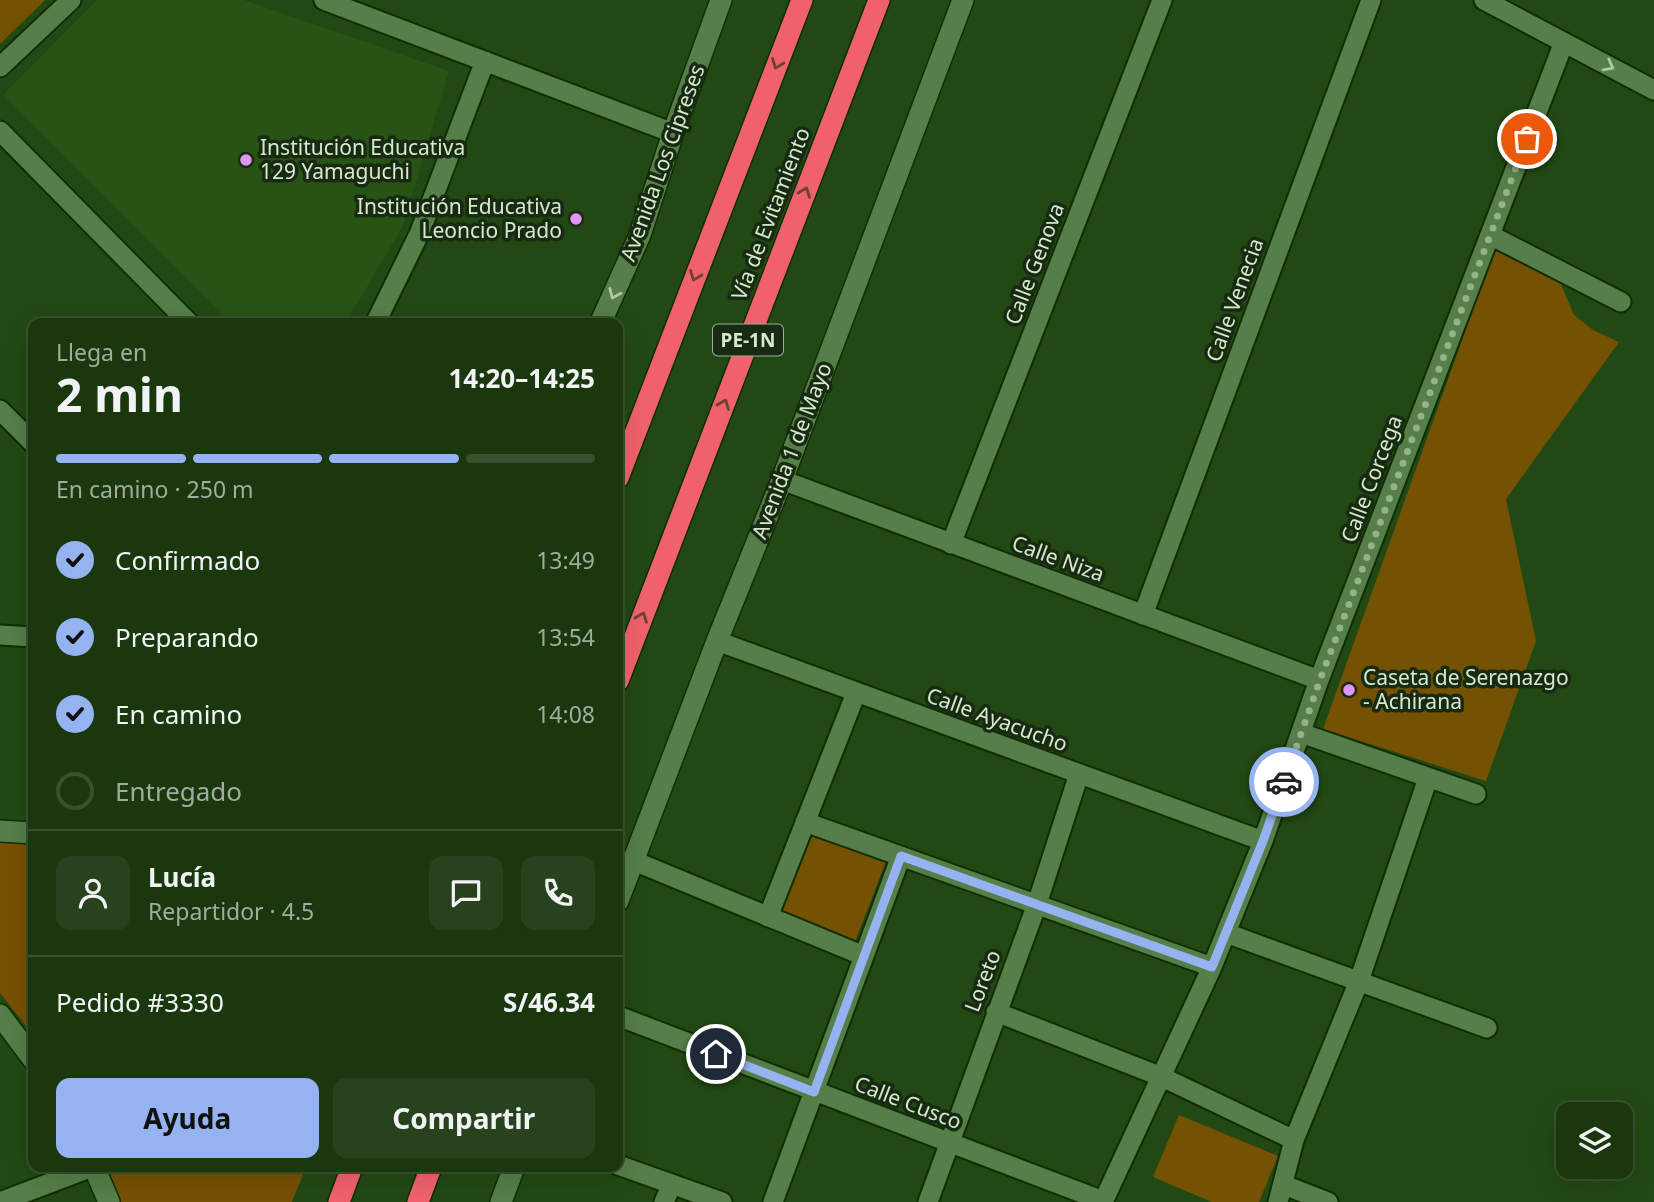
<!DOCTYPE html>
<html lang="es">
<head>
<meta charset="utf-8">
<style>
	:root { --surface:#1a370e; --page:#27421c; --text:#f1f3f6; --muted:#9fac9e; --line:#38512e; --accent:#95b2f1 }
	body { margin:0; font-family:"Noto Sans",sans-serif; background:var(--page); color:var(--text); height:100vh; display:flex; flex-direction:column; font-size:26px; white-space:nowrap }
	* { box-sizing:border-box; margin:0 }
	p { font-size:23px; color:var(--muted) }
	.icon { flex:none; width:38px; height:38px; fill:none; stroke:currentColor; stroke-width:2; stroke-linecap:round; stroke-linejoin:round }
	.map { position:relative; flex:1; overflow:hidden }
	.side { position:absolute; left:28px; top:318px; width:595px; height:854px; display:flex; flex-direction:column; background:var(--surface); border-radius:14px; box-shadow:0 7px 28px #0002,0 0 0 2px var(--line) }
	.side>* { flex:none }
	.controls { position:absolute; left:1556px; top:1102px; display:grid; gap:14px }
	.controls a { display:grid; place-items:center; width:77px; height:77px; border-radius:14px; background:var(--surface); box-shadow:0 7px 28px #0002,0 0 0 2px var(--line); font-size:35px }
	.pin { position:absolute; display:grid; place-items:center; width:60px; height:60px; color:#fff; margin:-30px; border:4px solid #fff; border-radius:50%; box-shadow:0 2px 7px #0007 }
	.courier { position:absolute; display:grid; place-items:center; width:70px; height:70px; margin:-35px; border:5px solid #95b2f1; border-radius:50%; background:#fff; color:#222; box-shadow:0 2px 9px #0007 }
	.head em { font-style:normal; font-weight:700 }
	.head div { display:flex; flex-direction:column-reverse }
	.head { display:flex; align-items:center; justify-content:space-between; height:119px; padding:0 28px }
	h1 { font-size:46px; font-weight:700; line-height:52px }
	.bar { display:grid; grid-template-columns:repeat(4,1fr); gap:10px 7px; align-content:center; height:84px; padding:0 28px }
	.bar i { height:9px; border-radius:5px; background:var(--line) }
	.bar .selected { background:var(--accent) }
	.bar p { grid-column:span 4 }
	.line { display:flex; align-items:center; gap:18px; padding:0 28px; border-top:2px solid var(--line) }
	.line div { flex:1 }
	.round { display:grid; place-items:center; flex:none; width:74px; height:74px; border-radius:14px; background:var(--page) }
	ol { padding:0 28px; list-style:none }
	li { display:flex; align-items:center; gap:21px; height:77px }
	li p { margin-inline-start:auto }
	li .icon { padding:7px; border-radius:50%; background:var(--accent); color:#111; stroke-width:4 }
	li:last-child { color:var(--muted) }
	li i { width:38px; height:38px; border:4px solid var(--line); border-radius:50% }
	.cta { display:flex; gap:14px; margin-top:auto; padding:14px 28px }
	.cta a { flex:1; height:80px; border-radius:14px; background:var(--accent); color:#111; font-size:28px; font-weight:700; line-height:80px; text-align:center }
	.cta a+a { background:var(--page); color:var(--text) }
	.map>svg:first-child { display:block }
	.built { fill:#275315 }
	.green { fill:#755104 }
	.lines { fill:none; stroke-linecap:round; stroke-linejoin:round }
	.minor-casing { stroke:#102d04; stroke-width:23 }
	.tertiary-casing { stroke:#102d04; stroke-width:24 }
	.motorway-casing { stroke:#102d04; stroke-width:24 }
	.minor { stroke:#557e48; stroke-width:19 }
	.tertiary { stroke:#557e48; stroke-width:21 }
	.motorway { stroke:#ef626d; stroke-width:21 }
	.oneway { stroke:#6f4037 }
	.oneway2 { stroke:#aecaa4 }
	.done { stroke:#96b28b; stroke-width:7; stroke-dasharray:0 12.6 }
	.route { stroke:#95b2f1; stroke-width:9 }
	.poi-dot { fill:#de98f3; stroke:#192a13; stroke-width:2.5 }
	.labels { text-anchor:middle; stroke-width:7; stroke-linejoin:round; paint-order:stroke }
	.shield { fill:#192a13; stroke:#9cb094; stroke-width:2 }
	.shield-label { font-size:19px; font-weight:bold; fill:#d4eacc }
	.poi-label { font-size:21px; fill:#d4eacc; stroke:#192a13; text-anchor:start }
	.street-label { font-size:21px; fill:#d4eacc; stroke:#192a13 }
</style>
</head>
<body>
<div class="map">
<svg width="1654" height="1202" viewBox="0 0 1654 1202">
	<rect width="100%" height="100%" fill="#224913"/>
	<path class="built" d="M 97,0 L 244,0 L 449,71 L 403,226 L 345,324 L 233,324 L 3,95 Z"/>
	<path class="green" d="M 0,0 L 45,0 L 0,44 Z
		M 1494,251 L 1532,261 L 1560,282 L 1574,315 L 1593,330 L 1619,342 L 1506,499 L 1536,641 L 1486,781 L 1323,729 Z
		M 812,830 L 888,856 L 853,947 L 780,916 Z
		M 0,842 L 33,844 L 33,1035 L 0,993 Z
		M 1179,1115 L 1278,1156 L 1259,1202 L 1212,1202 L 1153,1177 Z
		M 106,1167 L 306,1167 L 292,1202 L 119,1202 Z"/>
	<g class="lines">
		<g class="minor-casing">
			<path id="minor" d="M 324,0 L 673,133
				M 1484,0 L 1654,90
				M 0,67 L 71,0
				M 0,131 L 190,324
				M 1490,235 L 1621,302
				M 375,324 L 420,232 L 485,61
				M 0,410 L 33,443
				M 782,480 L 1319,680
				M 951,544 L 1162,0
				M 1143,615 L 1371,0
				M 0,635 L 33,637
				M 717,641 L 1263,841
				M 1301,733 L 1476,794
				M 805,822 L 1212,967
				M 634,861 L 864,956
				M 768,917 L 856,693
				M 1226,933 L 1487,1028
				M 996,1012 L 1162,1077 L 1294,1140
				M 618,1016 L 1103,1201
				M 618,1165 L 722,1202
				M 1284,1185 L 1328,1202
				M 0,1202 L 92,1167
				M 664,1202 L 672,1184
				M 773,1202 L 901,856
				M 928,1202 L 1037,904 L 1079,774
				M 1103,1202 L 1212,967 L 1263,841 L 1319,680 L 1564,42
				M 1278,1202 L 1294,1140 L 1359,981 L 1428,778"/>
		</g>
		<g class="tertiary-casing">
			<path id="tertiary" d="M 600,324 L 640,235 L 673,133 L 721,0
				M 0,831 L 33,833
				M 618,901 L 717,641 L 782,480 L 963,0
				M 0,1015 L 33,1059
				M 94,1167 L 109,1202
				M 501,1202 L 514,1167"/>
		</g>
		<g class="motorway-casing">
			<path id="motorway" d="M 618,478 L 802,0
				M 618,681 L 879,0
				M 339,1202 L 352,1167
				M 418,1202 L 431,1167"/>
		</g>
		<use href="#minor" class="minor"/>
		<use href="#tertiary" class="tertiary"/>
		<use href="#motorway" class="motorway"/>
	</g>
	<defs><path id="oneway-chevron" d="M-2-3.5L2.5 0L-2 3.5" fill="none" stroke-width="1.6" stroke-linecap="round" stroke-linejoin="round" transform="scale(1.75)"/></defs>
	<g class="oneway">
		<use href="#oneway-chevron" transform="translate(777 64) rotate(111)"/>
		<use href="#oneway-chevron" transform="translate(805 192) rotate(-69)"/>
		<use href="#oneway-chevron" transform="translate(695 276) rotate(111)"/>
		<use href="#oneway-chevron" transform="translate(724 404) rotate(-69)"/>
		<use href="#oneway-chevron" transform="translate(642 617) rotate(-69)"/>
	</g>
	<g class="oneway2">
		<use href="#oneway-chevron" transform="translate(1609 66) rotate(28)"/>
		<use href="#oneway-chevron" transform="translate(614 294) rotate(114)"/>
	</g>
	<g class="lines">
		<path class="done" d="M 1284,782 L 1320,680 L 1527,139"/>
		<path class="route" d="M 716,1054 L 814,1092 L 901,856 L 1212,967 L 1263,841 L 1284,782"/>
	</g>
	<g class="poi-dot">
		<circle cx="246" cy="160" r="7"/>
		<circle cx="576" cy="219" r="7"/>
		<circle cx="1349" cy="690" r="7"/>
	</g>
	<g class="labels">
		<rect class="shield" x="713" y="324.5" width="70" height="31" rx="5"/>
		<g class="shield-label">
			<text x="748" y="347">PE-1N</text>
		</g>
		<g class="poi-label">
			<text x="260" y="155">Institución Educativa<tspan x="260" dy="24">129 Yamaguchi</tspan></text>
			<text x="562" y="214" text-anchor="end">Institución Educativa<tspan x="562" dy="24">Leoncio Prado</tspan></text>
			<text x="1363" y="685">Caseta de Serenazgo<tspan x="1363" dy="24">- Achirana</tspan></text>
		</g>
		<g class="street-label">
			<text transform="translate(663 163) rotate(-70)" y="7">Avenida Los Cipreses</text>
			<text transform="translate(771 214) rotate(-69)" y="7">Vía de Evitamiento</text>
			<text transform="translate(1035 264) rotate(-69)" y="7">Calle Genova</text>
			<text transform="translate(1235 300) rotate(-70)" y="7">Calle Venecia</text>
			<text transform="translate(792 451) rotate(-69)" y="7">Avenida 1 de Mayo</text>
			<text transform="translate(1372 479) rotate(-69)" y="7">Calle Corcega</text>
			<text transform="translate(1058 559) rotate(20)" y="7">Calle Niza</text>
			<text transform="translate(997 720) rotate(20)" y="7">Calle Ayacucho</text>
			<text transform="translate(983 981) rotate(-69)" y="7">Loreto</text>
			<text transform="translate(908 1103) rotate(21)" y="7">Calle Cusco</text>
		</g>
	</g>
</svg>
<div class="controls">
<a><svg class="icon" aria-label="layers" viewBox="0 0 24 24"><path d="M12 4l9 5-9 5-9-5zM3 14l9 5 9-5"/></svg></a>
</div>
<div class="pin" style="left:1527px;top:139px;background:#ea580c"><svg class="icon" aria-label="bag" viewBox="0 0 24 24"><path d="M5 8h14l-1 12H6zM9 8a3 3 0 0 1 6 0"/></svg></div>
<div class="pin" style="left:716px;top:1054px;background:#1f2937"><svg class="icon" aria-label="home" viewBox="0 0 24 24"><path d="M3 11l9-7 9 7M6 9v11h12V9"/></svg></div>
<div class="courier" style="left:1284px;top:782px"><svg class="icon" aria-label="car" viewBox="0 0 24 24"><path d="M5 17H2v-5l4-1 3-4h7l3 4 3 1v5h-3M9 17h6M6 11h13"/><circle cx="7" cy="17" r="2"/><circle cx="17" cy="17" r="2"/></svg></div>
<section class="side">
<div class="head"><div><h1>2 min</h1><p>Llega en</p></div><em>14:20–14:25</em></div>
<div class="bar"><i class="selected"></i><i class="selected"></i><i class="selected"></i><i></i><p>En camino · 250 m</p></div>
<ol>
<li><svg class="icon" aria-label="check" viewBox="0 0 24 24"><path d="M5 12l5 5 9-10"/></svg>Confirmado<p>13:49</p></li>
<li><svg class="icon" aria-label="check" viewBox="0 0 24 24"><path d="M5 12l5 5 9-10"/></svg>Preparando<p>13:54</p></li>
<li><svg class="icon" aria-label="check" viewBox="0 0 24 24"><path d="M5 12l5 5 9-10"/></svg>En camino<p>14:08</p></li>
<li><i></i>Entregado</li>
</ol>
<div class="line" style="height:126px"><a class="round"><svg class="icon" aria-label="person" viewBox="0 0 24 24"><circle cx="12" cy="8" r="4"/><path d="M4 21q1-7 8-7t8 7"/></svg></a><div><b>Lucía</b><p>Repartidor · 4.5</p></div><a class="round"><svg class="icon" aria-label="chat" viewBox="0 0 24 24"><path d="M4 5h16v11H9l-5 4z"/></svg></a><a class="round"><svg class="icon" aria-label="phone" viewBox="0 0 24 24"><path d="M5 4h4l2 5-3 2q2 4 5 5l2-3 5 2v4C11 20 4 13 5 4z"/></svg></a></div>
<div class="line" style="height:91px"><div>Pedido #3330</div><b>S/46.34</b></div>
<div class="cta"><a>Ayuda</a><a>Compartir</a></div>
</section>
</div>
</body>
</html>
